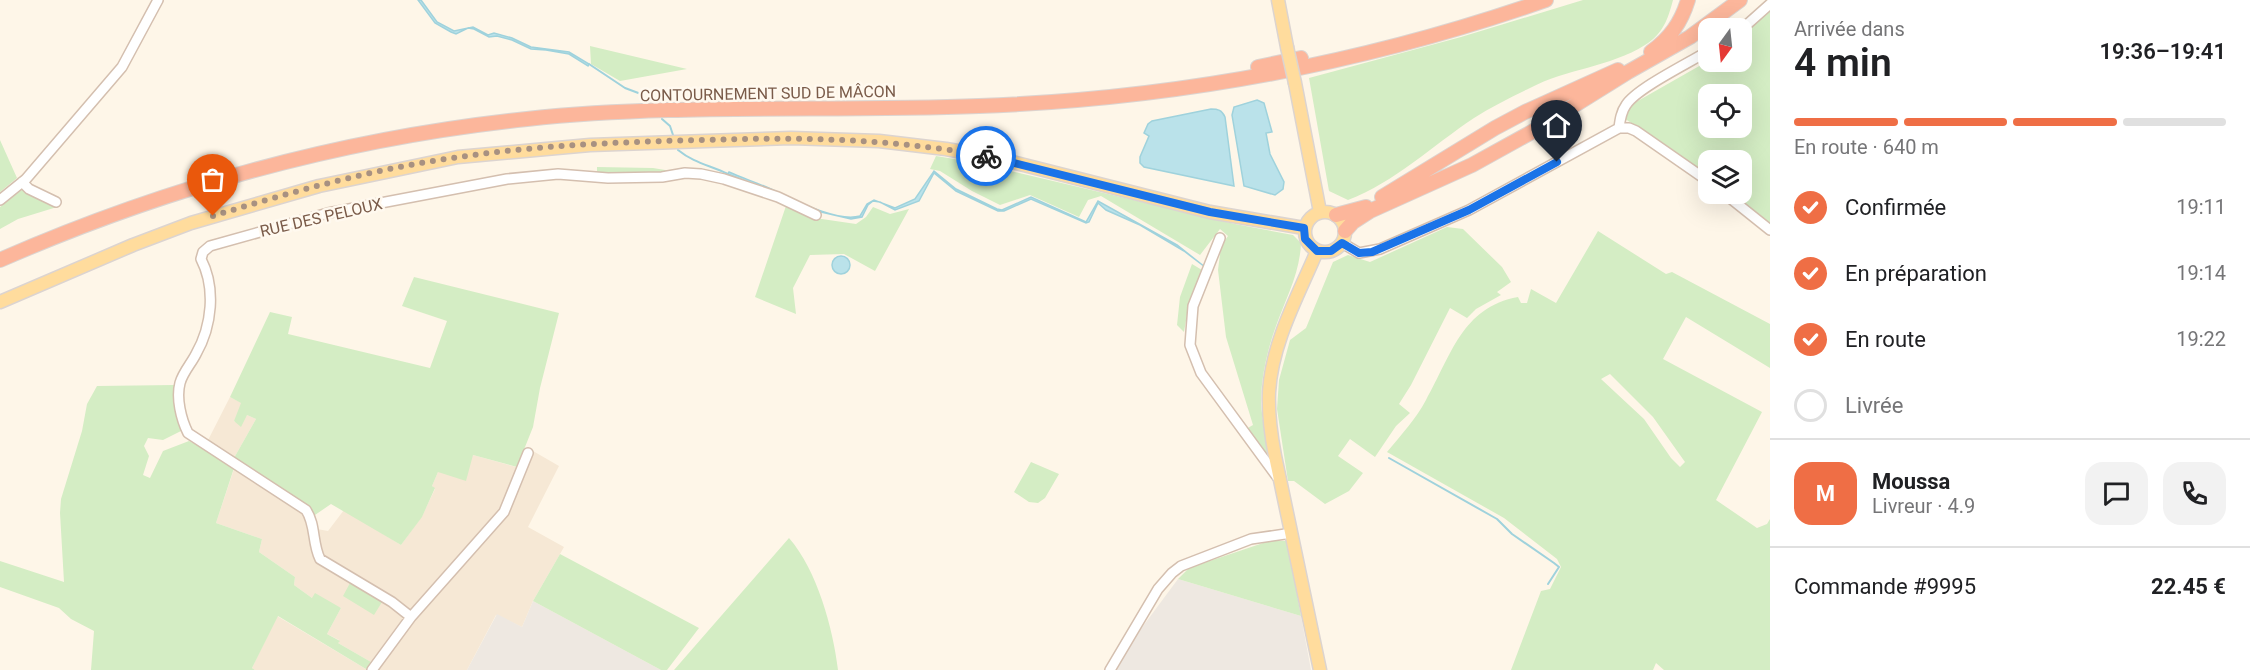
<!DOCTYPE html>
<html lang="fr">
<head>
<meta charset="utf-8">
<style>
	:root { --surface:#fff; --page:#f2f2f2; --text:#202124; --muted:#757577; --line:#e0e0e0; --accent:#ef6e45 }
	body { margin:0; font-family:Roboto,sans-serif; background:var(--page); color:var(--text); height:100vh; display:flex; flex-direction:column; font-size:22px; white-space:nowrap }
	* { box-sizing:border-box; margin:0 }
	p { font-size:20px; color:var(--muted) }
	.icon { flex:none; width:33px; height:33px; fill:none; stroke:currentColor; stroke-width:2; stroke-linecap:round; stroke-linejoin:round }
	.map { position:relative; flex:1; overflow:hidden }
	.panel { display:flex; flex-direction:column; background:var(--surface); width:480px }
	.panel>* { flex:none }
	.needle { width:39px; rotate:195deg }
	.tools { position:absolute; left:1698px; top:18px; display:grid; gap:12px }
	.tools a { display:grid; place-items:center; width:54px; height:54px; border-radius:12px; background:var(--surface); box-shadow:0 6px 24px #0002; font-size:30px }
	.pin { position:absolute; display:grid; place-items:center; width:51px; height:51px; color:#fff; margin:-62px -26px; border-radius:50% 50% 50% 0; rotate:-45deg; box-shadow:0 0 6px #0007 }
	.pin .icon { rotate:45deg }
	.courier { position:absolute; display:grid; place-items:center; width:60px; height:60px; margin:-30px; border:4px solid #1a73e8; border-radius:50%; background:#fff; color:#222; box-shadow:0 2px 8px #0007 }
	.summary em { font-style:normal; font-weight:600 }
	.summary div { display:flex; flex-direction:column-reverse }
	.summary { display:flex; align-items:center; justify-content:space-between; height:102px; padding:0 24px }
	h1 { font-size:39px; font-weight:600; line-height:45px }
	.bar { display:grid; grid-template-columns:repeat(4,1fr); gap:9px 6px; align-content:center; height:72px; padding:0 24px }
	.bar i { height:8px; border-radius:4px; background:var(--line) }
	.bar .current { background:var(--accent) }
	.bar p { grid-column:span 4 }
	.line { display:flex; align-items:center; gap:15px; padding:0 24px; border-top:2px solid var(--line) }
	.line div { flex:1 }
	.round { display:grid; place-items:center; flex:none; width:63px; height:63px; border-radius:18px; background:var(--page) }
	ol { padding:0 24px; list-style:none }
	li { display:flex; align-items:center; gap:18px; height:66px }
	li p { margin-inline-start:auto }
	li .icon { padding:6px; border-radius:50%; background:var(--accent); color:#fff; stroke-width:4 }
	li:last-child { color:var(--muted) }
	li i { width:33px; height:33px; border:3px solid var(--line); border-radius:50% }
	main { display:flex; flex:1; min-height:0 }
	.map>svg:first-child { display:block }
	.residential { fill:#f6e8d5 }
	.industrial { fill:#eee8e1 }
	.green { fill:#d4edc4; fill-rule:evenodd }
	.water { fill:#bae2ea; stroke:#9fd2dc; stroke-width:1.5 }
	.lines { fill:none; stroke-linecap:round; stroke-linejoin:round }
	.stream { stroke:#9fd2dc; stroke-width:2 }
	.minor-casing { stroke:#d4bfaf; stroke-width:12 }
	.major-casing { stroke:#dcd4d0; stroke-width:15 }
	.highway-casing { stroke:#dcd4d0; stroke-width:16 }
	.minor { stroke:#fff; stroke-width:9 }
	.major { stroke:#ffdc9d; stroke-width:12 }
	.highway { stroke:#fcb69b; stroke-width:14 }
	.major-bridge-casing { stroke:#dcd4d0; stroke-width:15; stroke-linecap:butt }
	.major-bridge { stroke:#ffdc9d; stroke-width:12 }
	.done { stroke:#a89181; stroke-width:6; stroke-dasharray:0 10.8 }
	.route { stroke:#1a73e8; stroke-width:8 }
	.labels { text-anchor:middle; stroke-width:5; stroke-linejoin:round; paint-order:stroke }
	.street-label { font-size:16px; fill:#7a5b49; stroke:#fff9ef }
</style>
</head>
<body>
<main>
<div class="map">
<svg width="1770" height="670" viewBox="0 0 1770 670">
	<rect width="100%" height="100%" fill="#fef6e8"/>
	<path class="residential" d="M 230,397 L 242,403 L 234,422 L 247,415 L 256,419 L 234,458 L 315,515 L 317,529 L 328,531 L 344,510 L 401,545 L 422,516 L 435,489 L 432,486 L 438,472 L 473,455 L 516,467 L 525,449 L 533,451 L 559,466 L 528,527 L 564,547 L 533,601 L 522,627 L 496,615 L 467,670 L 255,670 L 252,668 L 277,616 L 366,669 L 371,662 L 338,643 L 339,640 L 327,634 L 341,608 L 312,598 L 294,585 L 295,577 L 259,552 L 262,539 L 216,523 L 235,466 L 204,448 Z"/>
	<path class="industrial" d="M 1178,579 L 1301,616 L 1311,670 L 1117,670 L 1129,645 Z
		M 533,601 L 661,670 L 467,670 L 497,614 L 522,627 Z"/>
	<path class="green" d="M 1583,0 L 1673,0 C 1668,19 1663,34 1645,45 C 1610,67 1566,69 1530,88 C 1511,97 1491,107 1474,118 C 1432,146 1395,182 1348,200 L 1329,191 L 1309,78 L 1461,37 Z
		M 1770,8 L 1770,224 L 1730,194 L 1742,194 L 1742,160 L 1708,160 L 1708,177 L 1624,118 L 1629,108 L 1636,102 L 1708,61 L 1742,62 L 1742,36 ZM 1708,94 L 1742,94 L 1742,128 L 1708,128 Z
		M 590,46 L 687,69 L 620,81 L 591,64 Z
		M 0,140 L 17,178 L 0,192 Z
		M 936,156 L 973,162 L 1235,224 L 1293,235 L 1301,243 C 1300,273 1286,298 1276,326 C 1267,351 1261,378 1261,403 C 1262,423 1268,444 1271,463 L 1246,429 L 1253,425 L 1226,337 L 1218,270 L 1221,246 L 1228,236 L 1220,229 L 1200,255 L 1101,196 L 1088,200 L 1079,217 L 1030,195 L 1000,205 L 972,191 L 940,171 L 930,169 Z
		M 597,167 L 653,168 L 677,172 L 597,174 Z
		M 23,189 L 57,207 L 18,219 L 0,229 L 0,207 Z
		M 787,203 L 815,218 L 856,224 L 866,217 L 873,207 L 890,214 L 909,209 L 875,271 L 844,254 L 810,255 L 793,288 L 796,314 L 755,297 Z
		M 1447,227 L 1463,229 L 1502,267 L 1511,282 L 1497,292 L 1501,295 L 1476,309 L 1467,318 L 1450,308 L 1411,385 L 1399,404 L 1410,413 L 1396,426 L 1375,457 L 1350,439 L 1338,456 L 1363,473 L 1349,491 L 1325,504 L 1294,481 L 1288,481 L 1277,409 L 1279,380 L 1290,340 L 1306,328 L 1333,262 L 1348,255 L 1370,262 Z
		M 1598,231 L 1666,274 L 1672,272 L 1770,324 L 1770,368 L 1686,317 L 1663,359 L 1762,412 L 1716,500 L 1757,528 L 1767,524 L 1770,519 L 1770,670 L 1664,670 L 1656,663 L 1653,670 L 1511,670 L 1541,591 L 1550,589 L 1561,567 L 1557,559 L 1504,518 L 1387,452 C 1401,435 1416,419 1426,400 C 1451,356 1462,307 1518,297 L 1521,303 L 1527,303 L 1531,289 L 1556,303 ZM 1610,374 L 1653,417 L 1685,462 L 1680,467 L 1671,458 L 1644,419 L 1601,379 Z
		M 1192,264 L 1202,270 L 1188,309 L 1184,332 L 1177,325 L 1180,297 Z
		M 414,277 L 559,313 L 540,388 L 533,427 L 517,467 L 473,455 L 466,481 L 438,472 L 432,486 L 435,488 L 422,517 L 401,545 L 331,504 L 315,515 L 234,458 L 256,419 L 247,415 L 241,427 L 234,421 L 241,403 L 230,397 L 270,312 L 292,317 L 288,334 L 430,368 L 447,321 L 402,306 Z
		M 174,385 L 179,425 L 183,430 L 163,440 L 148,438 L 144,446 L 149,456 L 143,475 L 150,478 L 163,451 L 189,441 L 235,465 L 216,523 L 262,539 L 259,552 L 295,577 L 294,585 L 312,598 L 315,593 L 341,608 L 327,634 L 340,641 L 338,643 L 371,662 L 366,669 L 278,616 L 252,668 L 255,670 L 91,670 L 94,631 L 71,619 L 59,608 L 0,587 L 0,561 L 64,582 L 60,513 L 61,499 L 82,431 L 87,404 L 97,386 Z
		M 1031,462 L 1059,474 L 1045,498 L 1038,503 L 1029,502 L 1014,492 Z
		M 789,538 C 817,570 833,628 838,670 L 674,670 Z
		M 1269,541 L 1287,541 L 1301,616 L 1178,579 L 1189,568 Z
		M 560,554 L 699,628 L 667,670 L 661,670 L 533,601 Z
		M 350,583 L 382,602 L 374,615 L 343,596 Z"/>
	<path class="water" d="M 418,0 L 421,0 L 437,22 L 454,31 L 473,27 L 488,35 L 494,33 L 512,38 L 531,47 L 569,52 L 589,64 L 588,66 L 569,54 L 546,50 L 531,49 L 512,40 L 497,36 L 489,37 L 474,29 L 468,28 L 456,34 L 451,32 L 435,23 Z
		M 1257,100 L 1264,103 L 1272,132 L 1266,133 L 1270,154 L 1284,182 L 1283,189 L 1275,195 L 1244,186 L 1232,115 L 1234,107 Z
		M 1211,109 C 1218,109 1222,110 1225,117 L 1234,186 L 1144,167 L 1140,163 L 1140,157 L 1149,136 L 1144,133 L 1148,124 L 1152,121 Z
		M 934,171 L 956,189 L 997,209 L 1002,210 L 1031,197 L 1086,222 L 1098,201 L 1177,245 L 1205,267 L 1184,251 L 1140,225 L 1106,210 L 1098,203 L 1089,222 L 1086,223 L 1031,199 L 1004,211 L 998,211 L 956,191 L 934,173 L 919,201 L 895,210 L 880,202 L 873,201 L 868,205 L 862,217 L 851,219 L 821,212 L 728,174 L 729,172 C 740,177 752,181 764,186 C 788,196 834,223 860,216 L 867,204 L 874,200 L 895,208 L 915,199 Z
		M832 265a9 9 0 1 1 18 0a9 9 0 1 1-18 0Z"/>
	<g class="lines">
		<path class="stream" d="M 589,64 L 625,88 L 641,94
			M 662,119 L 670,126 L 673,135
			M 678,150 C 694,163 709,165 728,174
			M 1389,458 L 1497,519 L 1512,534 L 1554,563 L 1559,567 L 1548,584"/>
		<g class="minor-casing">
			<path id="minor" d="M 1742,29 L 1770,4
				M 1619,128 C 1620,120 1621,112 1626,105 C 1637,88 1689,63 1708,51
				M 22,182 L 29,189 L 56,202
				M 1725,194 L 1770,230
				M 0,200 L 26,179 L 122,67 L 158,0
				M 1220,238 L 1193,306 L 1190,345 L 1201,373 L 1278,478
				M 1342,243 L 1359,253 L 1380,249 L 1469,210 L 1619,128 L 1629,128 L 1636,131 L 1708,181
				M 411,617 L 392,602 L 320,559 C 312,543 316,525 306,510 L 188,433 C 181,419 176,398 180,383 C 183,372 191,364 196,354 C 212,326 216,288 201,259 L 203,252 L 210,246 L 328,213 L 507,179 L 558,174 L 608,178 L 662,177 L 685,173 L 701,174 L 724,179 L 778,197 L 816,215
				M 372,670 L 411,617 L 504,512 L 528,453
				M 1110,670 L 1158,589 L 1172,573 L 1181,566 L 1251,539 L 1292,533"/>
		</g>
		<g class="major-casing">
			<path id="major" d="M 1278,0 L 1287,47
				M 1295,83 L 1320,212
				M1305 232a20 20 0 1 1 40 0a20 20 0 1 1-40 0Z
				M 1317,251 C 1298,296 1272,342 1269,392 C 1268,414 1271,435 1275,456 L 1320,670
				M 0,302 L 133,245 L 191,223 L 319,186 L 458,157 L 590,145 L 791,138 L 879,141 L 946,149 L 996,158 L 1210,212 L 1304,228"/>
		</g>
		<g class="highway-casing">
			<path id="highway" d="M 1651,52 C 1670,38 1681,23 1688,0
				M 1258,67 L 1301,58
				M 1382,197 L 1495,128 L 1525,112 L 1618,70
				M 1336,215 L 1366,207
				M 1345,231 L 1353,222 L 1370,211 L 1472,165 L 1530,133 L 1628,72 L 1690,37 L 1740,0
				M 0,260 C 167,187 345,138 527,119 C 677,103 828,112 979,106 C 1172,99 1363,64 1546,0"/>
		</g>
		<use href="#minor" class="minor"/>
		<use href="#major" class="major"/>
		<use href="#highway" class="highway"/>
		<g class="major-bridge-casing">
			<path id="major-bridge" d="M 1287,47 L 1295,83"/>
		</g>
		<use href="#major-bridge" class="major-bridge"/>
	</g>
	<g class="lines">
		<path class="done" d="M 213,216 C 294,191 377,168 460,157 C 540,145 621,142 701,140 C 800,137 887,138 986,156"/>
		<path class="route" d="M 986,156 L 1210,212 L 1304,228 L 1305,239 L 1317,251 L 1331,251 L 1342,243 L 1359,253 L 1372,252 L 1469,210 L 1557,162"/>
	</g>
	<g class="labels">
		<g class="street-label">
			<text transform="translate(768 93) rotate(-1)" y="6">CONTOURNEMENT SUD DE MÂCON</text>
			<text transform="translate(321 217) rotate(-13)" y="6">RUE DES PELOUX</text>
		</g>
	</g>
</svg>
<div class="tools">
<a><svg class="needle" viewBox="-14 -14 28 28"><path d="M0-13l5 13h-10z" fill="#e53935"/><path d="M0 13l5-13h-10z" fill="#757577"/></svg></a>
<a><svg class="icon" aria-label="locate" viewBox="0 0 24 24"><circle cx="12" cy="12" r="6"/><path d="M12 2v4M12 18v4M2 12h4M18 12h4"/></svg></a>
<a><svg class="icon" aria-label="layers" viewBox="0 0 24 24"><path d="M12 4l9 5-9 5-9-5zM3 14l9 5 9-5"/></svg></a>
</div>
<div class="pin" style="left:213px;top:216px;background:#ea580c"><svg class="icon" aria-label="bag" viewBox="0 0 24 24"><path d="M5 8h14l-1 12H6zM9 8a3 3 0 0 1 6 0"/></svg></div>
<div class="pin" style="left:1557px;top:162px;background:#1f2937"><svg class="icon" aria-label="home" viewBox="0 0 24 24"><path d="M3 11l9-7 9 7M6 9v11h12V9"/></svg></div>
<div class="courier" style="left:986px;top:156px"><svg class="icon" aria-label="bike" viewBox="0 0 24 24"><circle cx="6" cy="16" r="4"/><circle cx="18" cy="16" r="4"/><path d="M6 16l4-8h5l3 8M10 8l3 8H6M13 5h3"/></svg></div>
</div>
<section class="panel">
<div class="summary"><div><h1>4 min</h1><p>Arrivée dans</p></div><em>19:36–19:41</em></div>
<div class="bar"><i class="current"></i><i class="current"></i><i class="current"></i><i></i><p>En route · 640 m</p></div>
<ol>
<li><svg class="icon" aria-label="check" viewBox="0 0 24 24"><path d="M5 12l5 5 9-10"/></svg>Confirmée<p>19:11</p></li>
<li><svg class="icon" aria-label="check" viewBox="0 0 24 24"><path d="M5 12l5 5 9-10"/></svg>En préparation<p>19:14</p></li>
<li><svg class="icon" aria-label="check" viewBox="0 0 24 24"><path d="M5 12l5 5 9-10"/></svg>En route<p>19:22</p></li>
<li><i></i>Livrée</li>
</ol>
<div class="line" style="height:108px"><b class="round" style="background:var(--accent);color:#fff">M</b><div><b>Moussa</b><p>Livreur · 4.9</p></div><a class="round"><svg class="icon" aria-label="chat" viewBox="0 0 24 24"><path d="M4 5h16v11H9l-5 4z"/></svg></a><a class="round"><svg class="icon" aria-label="phone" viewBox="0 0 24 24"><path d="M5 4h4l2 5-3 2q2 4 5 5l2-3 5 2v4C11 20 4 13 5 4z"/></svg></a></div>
<div class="line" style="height:78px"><div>Commande #9995</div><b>22.45 €</b></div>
</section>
</main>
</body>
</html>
